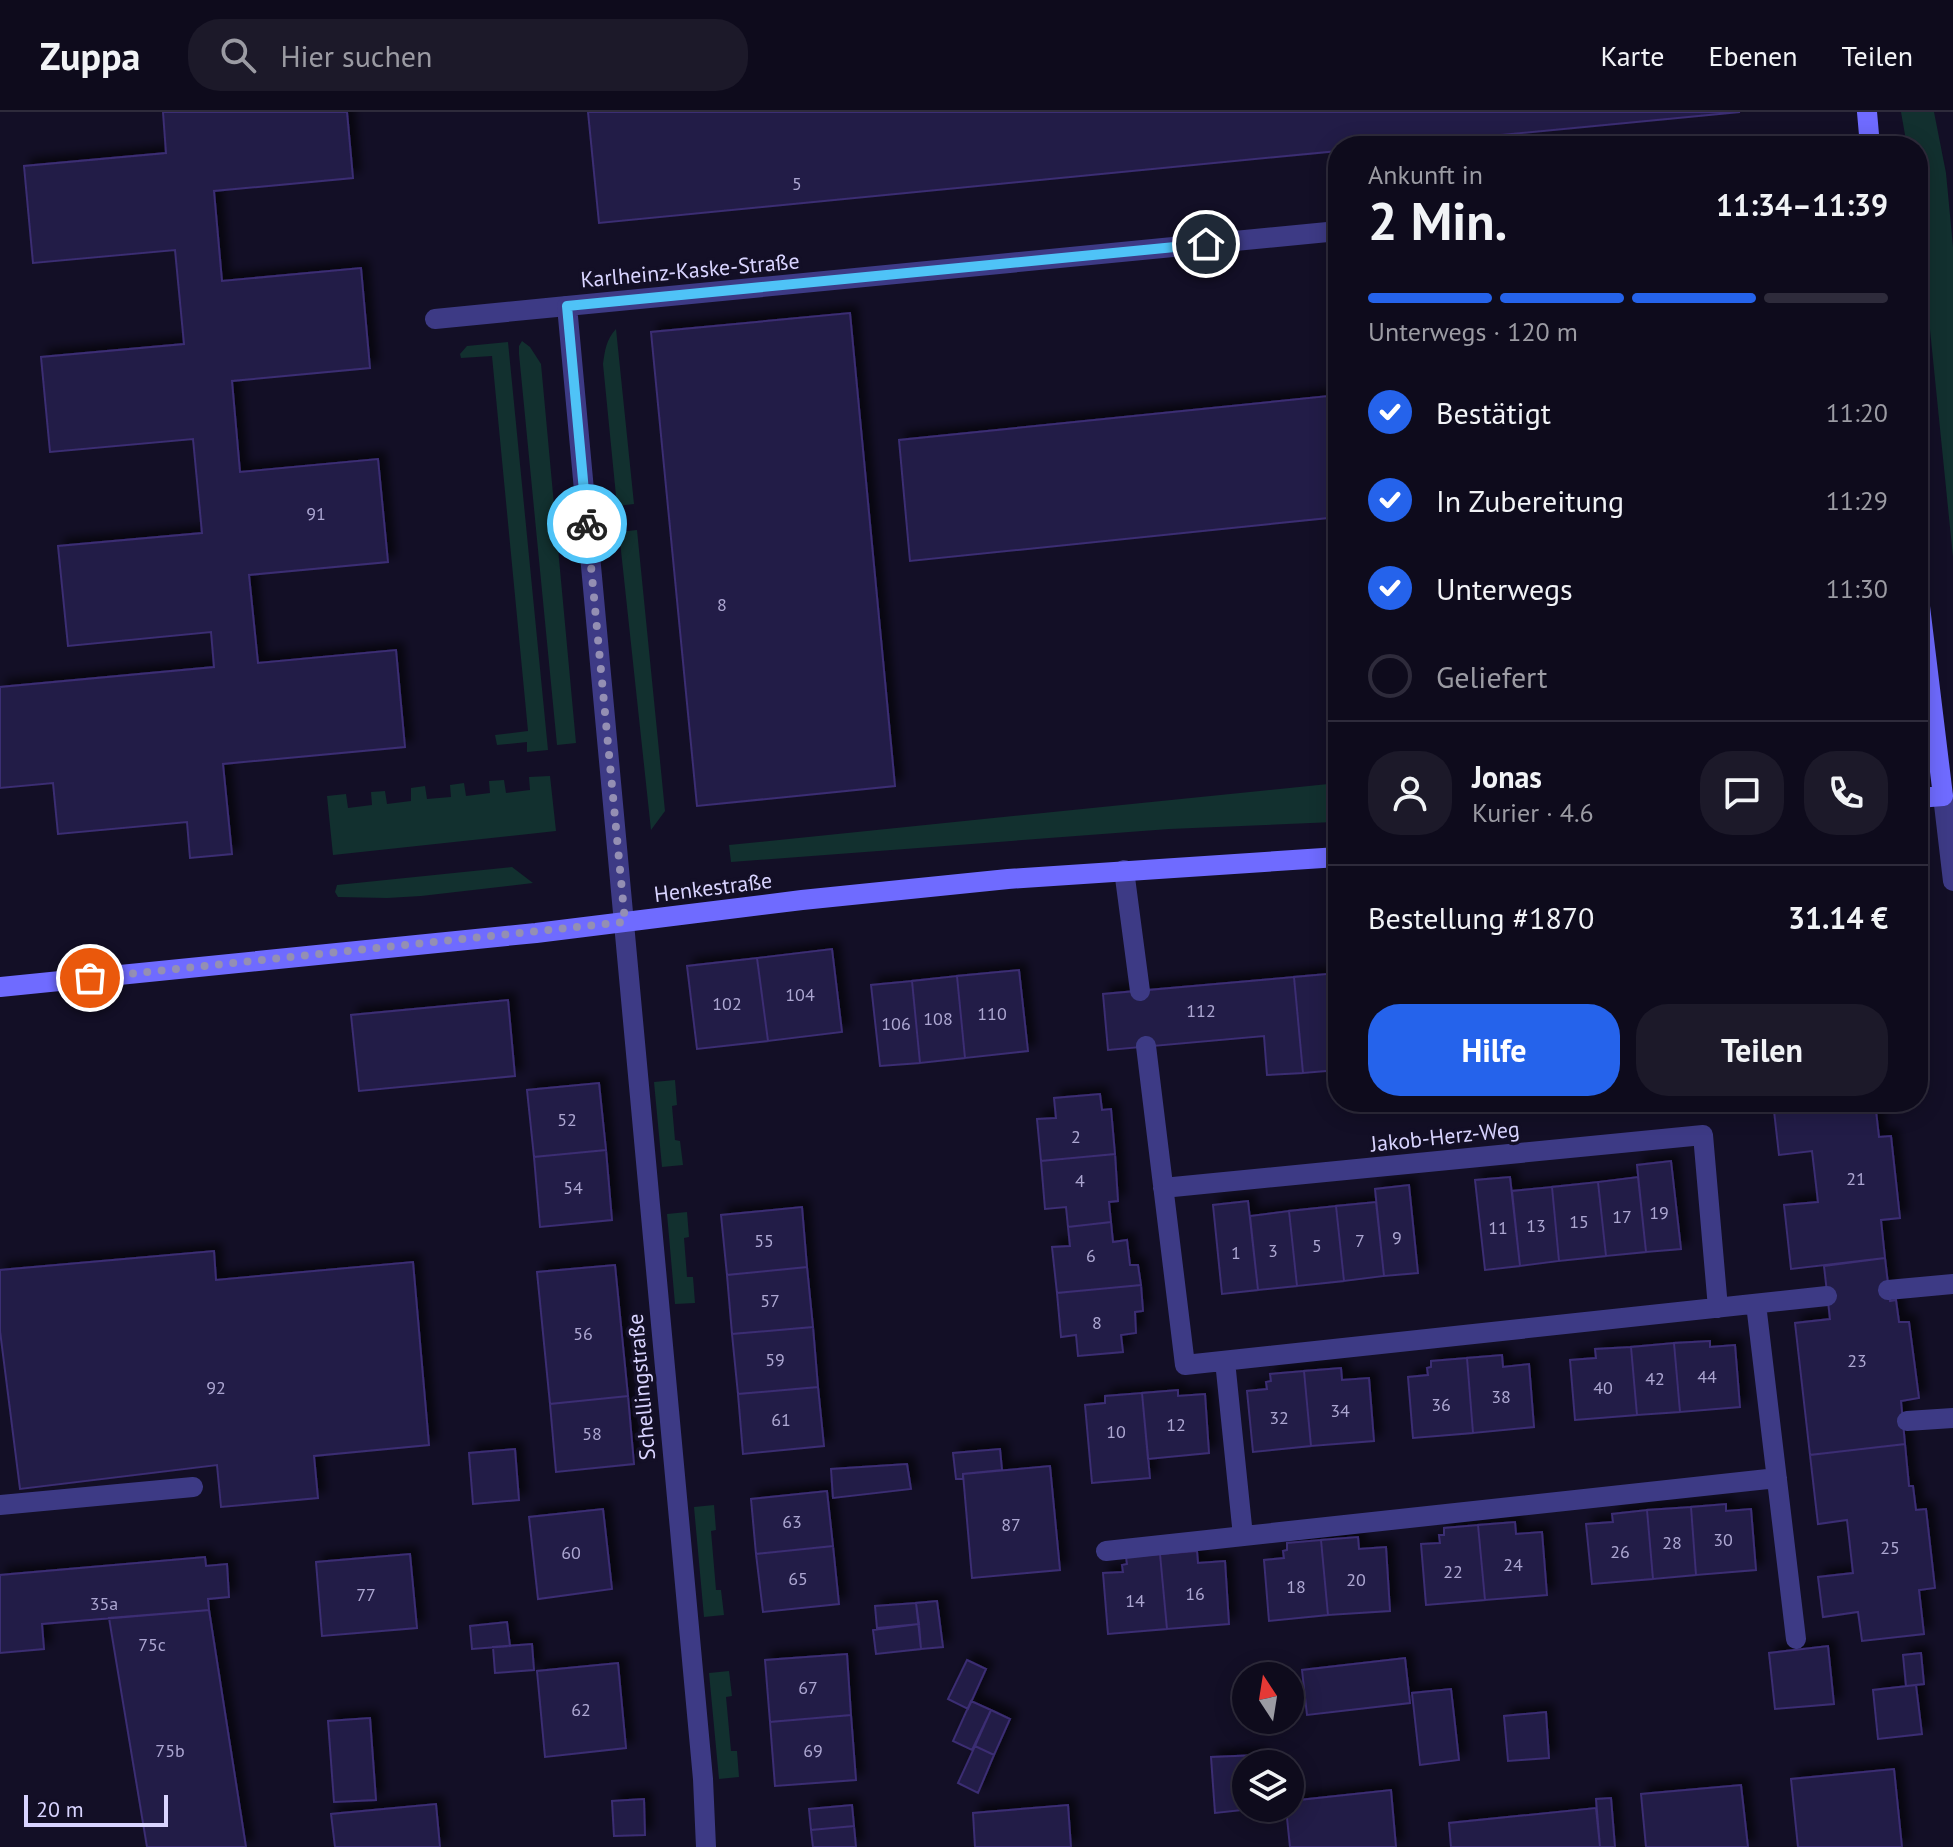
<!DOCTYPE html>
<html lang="de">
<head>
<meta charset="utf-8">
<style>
	:root { --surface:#0e0b1c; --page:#1c1929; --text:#f1f3f6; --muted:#9b9ba3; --line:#2e2b3b; --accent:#2563eb }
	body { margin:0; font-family:"PT Sans",sans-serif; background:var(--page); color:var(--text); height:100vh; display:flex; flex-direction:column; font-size:30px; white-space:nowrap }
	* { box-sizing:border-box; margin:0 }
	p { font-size:26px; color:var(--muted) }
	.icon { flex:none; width:44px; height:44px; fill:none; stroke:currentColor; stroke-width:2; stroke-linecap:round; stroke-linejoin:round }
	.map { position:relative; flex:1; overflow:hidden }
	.details { position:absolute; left:1328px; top:24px; width:600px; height:976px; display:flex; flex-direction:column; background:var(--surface); border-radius:32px; box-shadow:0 4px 20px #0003,0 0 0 2px var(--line) }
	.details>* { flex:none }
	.needle { width:52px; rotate:348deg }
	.tools { position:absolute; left:1232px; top:1550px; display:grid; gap:16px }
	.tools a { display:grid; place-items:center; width:72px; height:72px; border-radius:50%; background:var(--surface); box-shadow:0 4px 20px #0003,0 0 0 2px var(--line); font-size:40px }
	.scale { position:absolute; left:24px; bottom:20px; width:144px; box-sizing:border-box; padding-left:8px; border:4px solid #d9d4ff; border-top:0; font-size:22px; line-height:28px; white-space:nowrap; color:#d9d4ff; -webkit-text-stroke:6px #130f26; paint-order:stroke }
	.pin { position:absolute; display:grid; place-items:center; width:68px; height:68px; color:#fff; margin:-34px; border:4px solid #fff; border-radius:50%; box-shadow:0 2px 8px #0007 }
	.courier { position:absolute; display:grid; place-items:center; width:80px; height:80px; margin:-40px; border:6px solid #4fc3f7; border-radius:50%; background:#fff; color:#222; box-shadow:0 2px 10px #0007 }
	.headline em { font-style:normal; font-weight:700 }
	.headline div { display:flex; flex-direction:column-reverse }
	.headline { display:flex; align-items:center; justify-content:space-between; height:136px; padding:0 40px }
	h1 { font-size:52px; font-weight:700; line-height:60px }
	.bar { display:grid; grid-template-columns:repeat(4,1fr); gap:12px 8px; align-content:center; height:96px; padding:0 40px }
	.bar i { height:10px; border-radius:6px; background:var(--line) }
	.bar .on { background:var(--accent) }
	.bar p { grid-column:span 4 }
	.line { display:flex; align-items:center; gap:20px; padding:0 40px; border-top:2px solid var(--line) }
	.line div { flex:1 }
	.round { display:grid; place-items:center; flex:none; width:84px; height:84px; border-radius:32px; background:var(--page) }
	ol { padding:0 40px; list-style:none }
	li { display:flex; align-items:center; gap:24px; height:88px }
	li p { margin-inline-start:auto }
	li .icon { padding:8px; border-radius:50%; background:var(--accent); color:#fff; stroke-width:4 }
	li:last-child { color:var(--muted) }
	li i { width:44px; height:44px; border:4px solid var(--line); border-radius:50% }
	.primary-button { display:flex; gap:16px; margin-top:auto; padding:16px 40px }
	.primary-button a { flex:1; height:92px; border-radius:32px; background:var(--accent); color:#fff; font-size:32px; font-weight:700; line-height:92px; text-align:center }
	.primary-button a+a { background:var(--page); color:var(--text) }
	header { display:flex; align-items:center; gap:48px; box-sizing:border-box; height:112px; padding:0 40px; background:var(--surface); border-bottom:2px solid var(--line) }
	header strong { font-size:38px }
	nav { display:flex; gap:44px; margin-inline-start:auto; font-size:28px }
	.search { width:560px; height:72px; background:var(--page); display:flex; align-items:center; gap:20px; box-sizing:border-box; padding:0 28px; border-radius:32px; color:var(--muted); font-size:30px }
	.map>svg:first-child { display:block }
	.green { fill:#12302f }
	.building { fill:#241b47; stroke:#3b2d73; stroke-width:2; filter:url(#shadow) }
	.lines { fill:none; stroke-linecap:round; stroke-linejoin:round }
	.service { stroke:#3d3a85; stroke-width:20 }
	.minor { stroke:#3d3a85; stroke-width:20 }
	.tertiary { stroke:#3d3a85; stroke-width:20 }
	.secondary { stroke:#6f6bff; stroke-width:20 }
	.done { stroke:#948fb3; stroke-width:8; stroke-dasharray:0 14.4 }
	.route { stroke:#4fc3f7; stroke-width:10 }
	.labels { text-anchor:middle; stroke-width:7; stroke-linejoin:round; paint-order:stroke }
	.number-label { font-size:18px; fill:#aca6d1 }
	.street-label { font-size:22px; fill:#d9d4ff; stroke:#130f26 }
</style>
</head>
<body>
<header>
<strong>Zuppa</strong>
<div class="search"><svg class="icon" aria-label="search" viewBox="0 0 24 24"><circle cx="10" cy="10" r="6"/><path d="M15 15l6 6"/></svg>Hier suchen</div>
<nav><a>Karte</a><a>Ebenen</a><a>Teilen</a></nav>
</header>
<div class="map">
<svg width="1953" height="1735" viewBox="0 0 1953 1735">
	<defs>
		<filter id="shadow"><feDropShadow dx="7" dy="-7" stdDeviation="4" flood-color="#0009"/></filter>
	</defs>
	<rect width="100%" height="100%" fill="#130f26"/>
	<path class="green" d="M 1901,0 L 1934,0 L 1946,61 L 1953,135 L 1953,445 L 1918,99 L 1918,34 L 1907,34 Z
		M 616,217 L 634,392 L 617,394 L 603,252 C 605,238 606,228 616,217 Z
		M 522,229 L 530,235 L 541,252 L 576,631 L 557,633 L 519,242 L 519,234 Z
		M 508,230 L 548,638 L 527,640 L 527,630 L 497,633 L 495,623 L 528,619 L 492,244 L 461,246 L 460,242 L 467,234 Z
		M 637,418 L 665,699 L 651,718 L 619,420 Z
		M 550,664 L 556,719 L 333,743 L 327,684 L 346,682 L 348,696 L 372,693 L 371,680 L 385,679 L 387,692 L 411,689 L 411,676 L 425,674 L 427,687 L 451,685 L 450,673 L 464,671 L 466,684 L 490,681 L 489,669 L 504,668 L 506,681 L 530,678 L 529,665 Z
		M 1338,671 L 1338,707 L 1334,710 L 1169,717 L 731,750 L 729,733 Z
		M 512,755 L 533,771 L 421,784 L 387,786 L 338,785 L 335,780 L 337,773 Z
		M 675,968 L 677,993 L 672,994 L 675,1028 L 680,1029 L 683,1053 L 662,1055 L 654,970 Z
		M 687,1100 L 689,1125 L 684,1126 L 687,1165 L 693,1165 L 695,1191 L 675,1192 L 667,1102 Z
		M 714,1393 L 716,1418 L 711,1419 L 716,1478 L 721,1478 L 724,1503 L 704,1505 L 694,1395 Z
		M 729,1559 L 732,1584 L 726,1585 L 731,1639 L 737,1639 L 739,1665 L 719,1667 L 709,1561 Z"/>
	<path class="building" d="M 163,0 L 347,0 L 353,66 L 214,79 L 222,169 L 361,156 L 370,256 L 232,269 L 240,360 L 378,347 L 388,450 L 249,463 L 258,551 L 396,538 L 405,635 L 223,652 L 232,742 L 190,746 L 187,710 L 58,722 L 53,671 L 0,676 L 0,575 L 214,555 L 211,520 L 68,534 L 58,434 L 202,421 L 193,327 L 50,340 L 41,245 L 184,232 L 175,138 L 33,151 L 24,54 L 166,41 Z
		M 588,0 L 1740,0 L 1387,34 L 1338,34 L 1338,39 L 599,111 Z
		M 850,201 L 895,674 L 697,694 L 651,220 Z
		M 1338,283 L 1338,405 L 910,449 L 899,328 Z
		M 832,837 L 842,920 L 768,929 L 757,846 Z
		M 757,846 L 768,929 L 697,937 L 687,854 Z
		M 1019,858 L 1028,939 L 965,946 L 957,864 Z
		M 1338,861 L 1338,958 L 1303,961 L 1294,865 Z
		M 957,864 L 965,946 L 920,951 L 912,869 Z
		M 1294,865 L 1303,961 L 1267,963 L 1264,924 L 1108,938 L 1103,882 Z
		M 912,869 L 920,951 L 880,954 L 871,873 Z
		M 508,888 L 515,964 L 359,979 L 351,903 Z
		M 599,971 L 606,1038 L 534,1045 L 527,978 Z
		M 1100,982 L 1102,998 L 1111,997 L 1115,1042 L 1041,1049 L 1037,1007 L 1056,1006 L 1054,986 Z
		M 1773,990 L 1875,990 L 1879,1025 L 1891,1024 L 1900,1106 L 1881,1108 L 1885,1146 L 1791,1157 L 1784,1093 L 1818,1090 L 1812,1039 L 1779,1043 Z
		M 606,1038 L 612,1108 L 540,1115 L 534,1045 Z
		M 1115,1042 L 1118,1089 L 1109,1090 L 1111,1110 L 1068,1115 L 1066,1095 L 1045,1097 L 1041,1049 Z
		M 1671,1049 L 1681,1137 L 1646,1140 L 1637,1053 Z
		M 1510,1065 L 1520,1154 L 1485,1158 L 1475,1068 Z
		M 1638,1065 L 1646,1140 L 1606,1144 L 1598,1070 Z
		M 1598,1070 L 1606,1144 L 1559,1149 L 1552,1075 Z
		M 1409,1073 L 1418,1161 L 1384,1164 L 1375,1077 Z
		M 1552,1075 L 1559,1149 L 1520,1154 L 1512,1079 Z
		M 1248,1089 L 1258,1178 L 1222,1182 L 1213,1093 Z
		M 1376,1090 L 1384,1164 L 1344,1169 L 1336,1094 Z
		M 1336,1094 L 1344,1169 L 1297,1174 L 1289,1099 Z
		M 802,1095 L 807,1155 L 727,1163 L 721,1103 Z
		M 1289,1099 L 1297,1174 L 1258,1178 L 1250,1104 Z
		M 1111,1110 L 1113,1130 L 1127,1128 L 1130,1153 L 1138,1153 L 1141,1173 L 1057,1181 L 1052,1135 L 1070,1134 L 1068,1115 Z
		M 214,1139 L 216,1168 L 413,1150 L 429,1333 L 314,1344 L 318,1386 L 221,1395 L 217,1353 L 20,1377 L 0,1219 L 0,1158 Z
		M 1885,1146 L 1890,1189 L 1896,1188 L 1899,1210 L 1909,1210 L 1919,1286 L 1901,1289 L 1905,1332 L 1810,1343 L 1795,1211 L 1830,1207 L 1824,1154 Z
		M 615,1153 L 628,1284 L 550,1292 L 537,1160 Z
		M 807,1155 L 813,1215 L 732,1222 L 727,1163 Z
		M 1141,1173 L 1143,1199 L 1135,1200 L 1136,1221 L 1121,1223 L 1123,1240 L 1078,1244 L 1076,1223 L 1061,1225 L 1057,1181 Z
		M 813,1215 L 818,1275 L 738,1282 L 732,1222 Z
		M 1710,1229 L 1710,1235 L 1735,1233 L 1740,1295 L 1680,1300 L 1674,1231 Z
		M 1674,1231 L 1680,1300 L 1637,1303 L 1631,1235 Z
		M 1631,1235 L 1637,1303 L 1575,1308 L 1570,1248 L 1596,1246 L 1595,1237 Z
		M 1502,1243 L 1503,1255 L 1529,1252 L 1534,1315 L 1473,1321 L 1467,1246 Z
		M 1467,1246 L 1473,1321 L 1413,1326 L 1408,1265 L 1428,1263 L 1427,1256 L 1431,1255 L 1431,1249 Z
		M 1341,1256 L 1342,1268 L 1369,1266 L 1374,1329 L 1311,1334 L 1304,1259 Z
		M 1304,1259 L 1311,1334 L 1253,1340 L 1247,1279 L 1267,1277 L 1266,1270 L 1271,1269 L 1270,1262 Z
		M 818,1275 L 824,1334 L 743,1342 L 738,1282 Z
		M 1178,1278 L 1178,1284 L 1205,1282 L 1209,1341 L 1148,1347 L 1142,1281 Z
		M 1142,1281 L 1150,1366 L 1092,1371 L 1085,1293 L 1105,1291 L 1105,1284 Z
		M 628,1284 L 634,1352 L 556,1360 L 550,1292 Z
		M 1905,1332 L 1909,1374 L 1913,1374 L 1916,1398 L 1926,1397 L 1935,1476 L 1919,1478 L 1924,1522 L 1862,1529 L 1858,1500 L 1823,1505 L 1818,1465 L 1853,1461 L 1847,1408 L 1818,1412 L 1810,1343 Z
		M 515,1337 L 519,1388 L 473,1392 L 469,1341 Z
		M 1000,1337 L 1002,1358 L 963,1362 L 963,1367 L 956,1367 L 953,1341 Z
		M 907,1352 L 911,1377 L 833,1386 L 831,1357 Z
		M 1050,1354 L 1060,1458 L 972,1466 L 963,1362 Z
		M 827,1379 L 833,1434 L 756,1442 L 751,1387 Z
		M 1726,1392 L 1726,1399 L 1751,1397 L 1756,1458 L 1696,1463 L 1691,1395 Z
		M 1691,1395 L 1696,1463 L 1653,1467 L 1647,1398 Z
		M 603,1397 L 612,1477 L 538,1487 L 529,1405 Z
		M 1647,1398 L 1653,1467 L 1592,1472 L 1586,1412 L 1613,1410 L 1612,1402 Z
		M 1515,1410 L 1516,1422 L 1542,1420 L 1547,1483 L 1485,1488 L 1478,1413 Z
		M 1478,1413 L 1485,1488 L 1426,1493 L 1421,1432 L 1440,1431 L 1439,1423 L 1444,1423 L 1444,1416 Z
		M 1358,1425 L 1359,1437 L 1386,1435 L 1390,1499 L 1328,1503 L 1321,1428 Z
		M 1321,1428 L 1328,1503 L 1269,1509 L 1264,1448 L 1284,1446 L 1283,1439 L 1287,1438 L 1287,1431 Z
		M 833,1434 L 839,1492 L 763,1500 L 756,1442 Z
		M 1197,1439 L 1198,1451 L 1225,1449 L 1229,1512 L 1167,1517 L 1160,1442 Z
		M 410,1442 L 417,1516 L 322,1524 L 316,1450 Z
		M 1160,1442 L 1167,1517 L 1108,1522 L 1103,1461 L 1123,1460 L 1122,1453 L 1127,1452 L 1126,1445 Z
		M 205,1445 L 206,1454 L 227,1452 L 229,1485 L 208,1487 L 209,1498 L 42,1512 L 44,1537 L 0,1541 L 0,1463 Z
		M 937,1489 L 943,1535 L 921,1537 L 916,1491 Z
		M 916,1491 L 919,1512 L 877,1516 L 875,1494 Z
		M 209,1498 L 246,1735 L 147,1735 L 109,1506 Z
		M 507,1510 L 510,1534 L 472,1537 L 470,1514 Z
		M 919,1512 L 921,1537 L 876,1542 L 873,1518 Z
		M 532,1532 L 534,1558 L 495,1561 L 493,1535 Z
		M 1828,1534 L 1834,1592 L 1775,1597 L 1769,1541 Z
		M 1921,1541 L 1924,1572 L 1906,1574 L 1903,1543 Z
		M 847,1542 L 851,1603 L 770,1610 L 765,1548 Z
		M 1405,1546 L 1410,1591 L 1307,1603 L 1302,1558 Z
		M 967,1548 L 986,1557 L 968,1597 L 948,1587 Z
		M 618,1551 L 626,1636 L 545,1645 L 537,1559 Z
		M 1916,1573 L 1922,1622 L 1878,1627 L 1873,1578 Z
		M 1451,1577 L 1459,1648 L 1420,1653 L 1412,1581 Z
		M 971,1589 L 991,1598 L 972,1638 L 953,1629 Z
		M 991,1598 L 1010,1607 L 994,1643 L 975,1634 Z
		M 1546,1600 L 1549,1646 L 1508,1649 L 1504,1604 Z
		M 851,1603 L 856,1668 L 775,1674 L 770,1610 Z
		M 370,1606 L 376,1688 L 334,1690 L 328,1609 Z
		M 975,1634 L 994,1643 L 978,1681 L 958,1671 Z
		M 1259,1643 L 1260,1652 L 1246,1652 L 1246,1696 L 1261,1696 L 1215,1701 L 1211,1645 Z
		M 1894,1657 L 1902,1735 L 1798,1735 L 1791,1667 Z
		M 1741,1673 L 1748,1735 L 1646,1735 L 1641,1682 Z
		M 1391,1678 L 1396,1735 L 1290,1735 L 1286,1696 L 1290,1696 L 1290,1689 Z
		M 1611,1686 L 1615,1735 L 1600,1735 L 1596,1687 Z
		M 644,1687 L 645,1723 L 614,1724 L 612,1689 Z
		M 436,1692 L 440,1735 L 335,1735 L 331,1702 Z
		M 852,1693 L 854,1714 L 811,1718 L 809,1697 Z
		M 1068,1693 L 1071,1735 L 975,1735 L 973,1701 Z
		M 1596,1696 L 1600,1735 L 1451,1735 L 1449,1711 Z
		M 854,1714 L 856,1735 L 813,1735 L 811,1718 Z"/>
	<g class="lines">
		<path class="service" d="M 435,207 L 567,194
			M 1124,758 L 1140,879
			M 1146,934 L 1185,1253 L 1827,1184
			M 1163,1076 L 1703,1023 L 1718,1196
			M 1888,1178 L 1953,1172
			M 1756,1192 L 1796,1527
			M 1225,1249 L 1243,1424
			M 1907,1309 L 1953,1306
			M 0,1393 L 193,1375
			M 1106,1439 L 1777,1366"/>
		<path class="minor" d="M 706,1735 L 703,1667 L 567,194 L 1338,119"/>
		<path class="tertiary" d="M 1943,684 L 1953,769"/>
		<path class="secondary" d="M 1867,0 L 1870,34
			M 1918,478 L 1943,684 L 1918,686
			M 0,875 L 536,821 L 802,788 L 1008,767 L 1338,745"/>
	</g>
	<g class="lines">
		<path class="done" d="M 90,866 L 625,810 L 587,412"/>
		<path class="route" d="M 587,412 L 567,194 L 1206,132"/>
	</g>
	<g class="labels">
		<g class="number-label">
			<text x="797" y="78">5</text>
			<text x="316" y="408">91</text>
			<text x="722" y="499">8</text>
			<text x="800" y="889">104</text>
			<text x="727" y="898">102</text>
			<text x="1201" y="905">112</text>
			<text x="992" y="908">110</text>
			<text x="938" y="913">108</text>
			<text x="896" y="918">106</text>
			<text x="567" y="1014">52</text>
			<text x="1076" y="1031">2</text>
			<text x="1856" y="1073">21</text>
			<text x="1080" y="1075">4</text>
			<text x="573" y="1082">54</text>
			<text x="1659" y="1107">19</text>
			<text x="1622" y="1111">17</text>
			<text x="1579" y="1116">15</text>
			<text x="1536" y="1120">13</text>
			<text x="1498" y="1122">11</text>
			<text x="1397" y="1132">9</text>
			<text x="764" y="1135">55</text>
			<text x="1360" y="1135">7</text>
			<text x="1317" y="1140">5</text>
			<text x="1273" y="1145">3</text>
			<text x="1236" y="1147">1</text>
			<text x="1091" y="1150">6</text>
			<text x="770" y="1195">57</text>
			<text x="1097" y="1217">8</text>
			<text x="583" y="1228">56</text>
			<text x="775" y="1254">59</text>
			<text x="1857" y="1255">23</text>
			<text x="1707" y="1271">44</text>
			<text x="1655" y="1273">42</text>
			<text x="216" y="1282">92</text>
			<text x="1603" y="1282">40</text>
			<text x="1501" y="1291">38</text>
			<text x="1441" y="1299">36</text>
			<text x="1340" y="1305">34</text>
			<text x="1279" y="1312">32</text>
			<text x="781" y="1314">61</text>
			<text x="1176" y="1319">12</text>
			<text x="1116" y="1326">10</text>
			<text x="592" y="1328">58</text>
			<text x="792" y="1416">63</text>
			<text x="1011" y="1419">87</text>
			<text x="1723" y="1434">30</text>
			<text x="1672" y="1437">28</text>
			<text x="1890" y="1442">25</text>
			<text x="1620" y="1446">26</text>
			<text x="571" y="1447">60</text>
			<text x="1513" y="1459">24</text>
			<text x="1453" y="1466">22</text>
			<text x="798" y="1473">65</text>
			<text x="1356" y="1474">20</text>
			<text x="1296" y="1481">18</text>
			<text x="1195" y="1488">16</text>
			<text x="366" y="1489">77</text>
			<text x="1135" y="1495">14</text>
			<text x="104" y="1498">35a</text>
			<text x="152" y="1539">75c</text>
			<text x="808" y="1582">67</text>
			<text x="581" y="1604">62</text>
			<text x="170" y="1645">75b</text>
			<text x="813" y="1645">69</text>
		</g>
		<g class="street-label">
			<text transform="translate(690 158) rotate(-5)" y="8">Karlheinz-Kaske-Straße</text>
			<text transform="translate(713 775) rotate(-7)" y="8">Henkestraße</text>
			<text transform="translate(1445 1024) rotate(-6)" y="8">Jakob-Herz-Weg</text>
			<text transform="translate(641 1275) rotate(-95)" y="8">Schellingstraße</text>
		</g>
	</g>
</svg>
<div class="tools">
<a><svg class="needle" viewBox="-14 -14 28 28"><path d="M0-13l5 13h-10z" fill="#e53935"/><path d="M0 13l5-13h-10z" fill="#9b9ba3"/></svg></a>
<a><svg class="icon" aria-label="layers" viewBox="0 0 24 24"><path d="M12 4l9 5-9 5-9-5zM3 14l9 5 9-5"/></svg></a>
</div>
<div class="scale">20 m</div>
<div class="pin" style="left:90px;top:866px;background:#ea580c"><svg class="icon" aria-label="bag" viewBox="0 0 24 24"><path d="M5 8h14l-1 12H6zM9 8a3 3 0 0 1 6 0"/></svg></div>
<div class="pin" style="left:1206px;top:132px;background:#1f2937"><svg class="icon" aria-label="home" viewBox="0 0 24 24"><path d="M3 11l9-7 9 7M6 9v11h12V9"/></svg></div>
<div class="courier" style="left:587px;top:412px"><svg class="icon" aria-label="bike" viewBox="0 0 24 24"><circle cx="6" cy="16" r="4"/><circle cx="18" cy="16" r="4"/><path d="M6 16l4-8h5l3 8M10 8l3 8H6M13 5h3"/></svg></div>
<section class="details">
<div class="headline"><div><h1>2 Min.</h1><p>Ankunft in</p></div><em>11:34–11:39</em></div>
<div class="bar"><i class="on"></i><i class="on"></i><i class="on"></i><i></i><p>Unterwegs · 120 m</p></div>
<ol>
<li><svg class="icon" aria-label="check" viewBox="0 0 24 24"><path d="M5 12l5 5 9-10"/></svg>Bestätigt<p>11:20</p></li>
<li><svg class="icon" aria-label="check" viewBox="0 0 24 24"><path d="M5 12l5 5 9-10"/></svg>In Zubereitung<p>11:29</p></li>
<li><svg class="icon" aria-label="check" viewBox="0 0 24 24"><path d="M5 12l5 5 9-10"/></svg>Unterwegs<p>11:30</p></li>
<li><i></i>Geliefert</li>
</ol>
<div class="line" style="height:144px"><a class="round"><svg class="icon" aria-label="person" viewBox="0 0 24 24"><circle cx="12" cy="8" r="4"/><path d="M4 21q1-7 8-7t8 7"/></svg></a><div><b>Jonas</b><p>Kurier · 4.6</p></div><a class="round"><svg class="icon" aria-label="chat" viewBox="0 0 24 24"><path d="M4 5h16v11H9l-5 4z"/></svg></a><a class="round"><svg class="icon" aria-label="phone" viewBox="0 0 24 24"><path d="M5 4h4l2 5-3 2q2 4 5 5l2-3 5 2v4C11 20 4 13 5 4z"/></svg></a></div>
<div class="line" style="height:104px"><div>Bestellung #1870</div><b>31.14 €</b></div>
<div class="primary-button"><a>Hilfe</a><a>Teilen</a></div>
</section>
</div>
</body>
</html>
